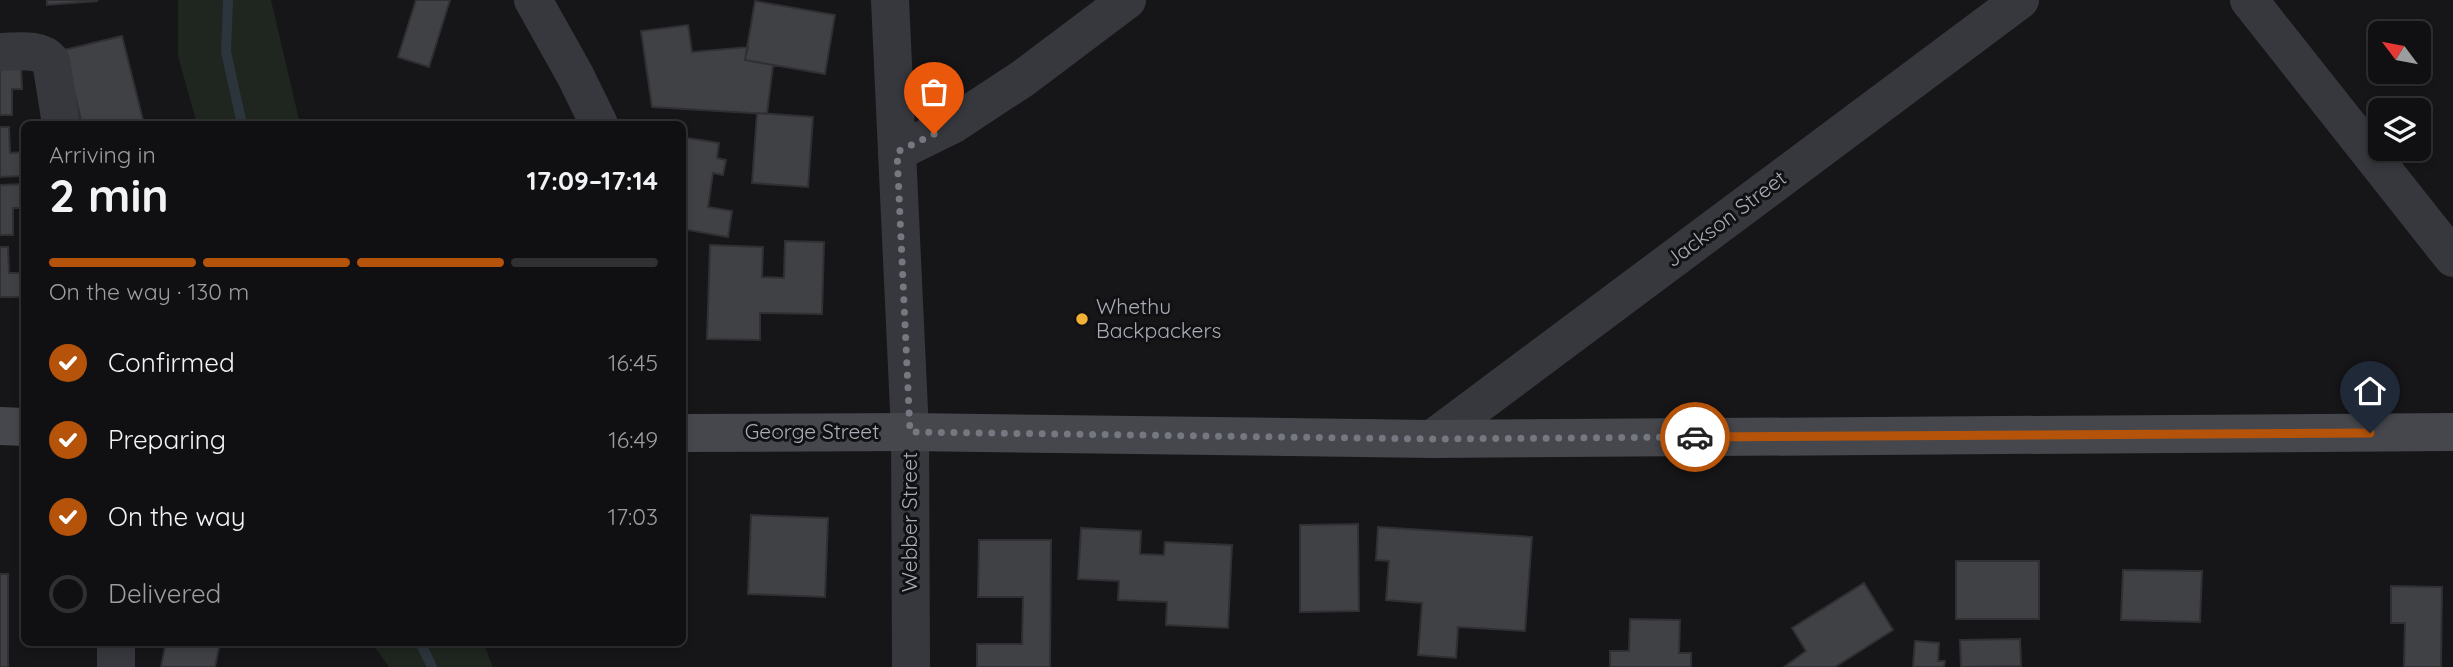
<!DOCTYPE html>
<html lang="en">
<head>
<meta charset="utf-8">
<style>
	:root { --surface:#101012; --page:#1e1e20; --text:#f1f3f6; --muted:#9c9d9f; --line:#303032; --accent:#b45309 }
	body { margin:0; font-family:Quicksand,sans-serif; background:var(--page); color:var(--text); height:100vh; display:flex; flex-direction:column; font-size:26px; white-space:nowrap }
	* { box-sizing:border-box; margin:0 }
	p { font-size:23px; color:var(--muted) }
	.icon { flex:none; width:38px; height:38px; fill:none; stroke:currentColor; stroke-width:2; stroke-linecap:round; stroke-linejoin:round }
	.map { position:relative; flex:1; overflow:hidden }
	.sheet { position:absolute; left:21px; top:121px; width:665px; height:525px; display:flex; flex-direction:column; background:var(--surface); border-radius:10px; box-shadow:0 4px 10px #0003,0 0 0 2px var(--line) }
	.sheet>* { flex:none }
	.needle { width:46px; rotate:302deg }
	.controls { position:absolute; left:2368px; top:21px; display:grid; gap:14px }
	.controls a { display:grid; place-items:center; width:63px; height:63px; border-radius:10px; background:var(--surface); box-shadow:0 4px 10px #0003,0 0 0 2px var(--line); font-size:35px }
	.pin { position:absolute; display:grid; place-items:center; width:60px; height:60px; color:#fff; margin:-72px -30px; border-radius:50% 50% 50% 0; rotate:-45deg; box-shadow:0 0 7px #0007 }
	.pin .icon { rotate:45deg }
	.courier { position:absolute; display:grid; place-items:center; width:70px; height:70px; margin:-35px; border:5px solid #b45309; border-radius:50%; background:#fff; color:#222; box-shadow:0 2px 9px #0007 }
	.overview em { font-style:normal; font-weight:700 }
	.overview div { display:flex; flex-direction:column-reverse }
	.overview { display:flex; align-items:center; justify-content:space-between; height:119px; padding:0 28px }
	h1 { font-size:46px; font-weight:700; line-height:52px }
	.bar { display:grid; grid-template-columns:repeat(4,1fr); gap:10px 7px; align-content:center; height:84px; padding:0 28px }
	.bar i { height:9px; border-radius:5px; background:var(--line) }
	.bar .active { background:var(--accent) }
	.bar p { grid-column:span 4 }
	ol { padding:0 28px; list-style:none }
	li { display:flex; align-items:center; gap:21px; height:77px }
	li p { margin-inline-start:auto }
	li .icon { padding:7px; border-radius:50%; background:var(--accent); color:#fff; stroke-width:4 }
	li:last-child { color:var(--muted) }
	li i { width:38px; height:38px; border:4px solid var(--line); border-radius:50% }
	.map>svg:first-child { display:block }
	.green { fill:#1e261f }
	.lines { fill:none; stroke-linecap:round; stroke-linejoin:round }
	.stream { stroke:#2c353c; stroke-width:10 }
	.building { fill:#404145; stroke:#303034; stroke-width:2 }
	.minor { stroke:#37383d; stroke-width:38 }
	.tertiary { stroke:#37383d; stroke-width:38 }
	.secondary { stroke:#45474d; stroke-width:38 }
	.done { stroke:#757880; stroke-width:7; stroke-dasharray:0 12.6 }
	.route { stroke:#b45309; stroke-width:9 }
	.poi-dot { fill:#f2b134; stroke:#111113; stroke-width:2.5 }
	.labels { text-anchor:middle; stroke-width:6; stroke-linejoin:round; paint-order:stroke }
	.street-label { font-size:21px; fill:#a8adb8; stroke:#111113 }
	.poi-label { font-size:21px; fill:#a8adb8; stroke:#111113; text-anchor:start }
</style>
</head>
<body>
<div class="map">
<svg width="2453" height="667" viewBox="0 0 2453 667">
	<rect width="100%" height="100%" fill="#161618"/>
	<path class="green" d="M 178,0 L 271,0 L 300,124 L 197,124 L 178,56 Z
		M 371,642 L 483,642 L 493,667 L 389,667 Z"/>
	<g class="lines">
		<path class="stream" d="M 228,0 L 226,52 L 242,124
			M 420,642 L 432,667"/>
	</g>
	<path class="building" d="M 47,0 L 97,0 L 97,1 L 47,5 Z
		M 416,0 L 450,0 L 429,67 L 398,57 Z
		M 755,1 L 835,15 L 825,74 L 745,60 Z
		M 688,25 L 692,52 L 748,47 L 745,60 L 773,65 L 767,114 L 652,107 L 641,31 Z
		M 122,36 L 144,124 L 82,124 L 64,50 Z
		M 21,64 L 22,89 L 12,89 L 12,115 L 0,115 L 0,65 Z
		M 757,113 L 813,117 L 808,187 L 752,183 Z
		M 0,127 L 9,127 L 10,153 L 21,152 L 21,176 L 0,177 Z
		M 682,137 L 719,143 L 717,158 L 726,160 L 723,175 L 713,173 L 708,207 L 732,211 L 728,237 L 682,229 Z
		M 23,184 L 23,208 L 13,208 L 13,235 L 0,235 L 0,185 Z
		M 785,241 L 824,242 L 822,314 L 760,313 L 760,340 L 707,339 L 710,245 L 763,247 L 762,277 L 784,278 Z
		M 0,247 L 8,247 L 9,273 L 20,273 L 20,297 L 0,297 Z
		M 751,515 L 828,518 L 825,597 L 748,594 Z
		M 1358,524 L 1359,611 L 1300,612 L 1300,525 Z
		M 1378,527 L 1532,537 L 1525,631 L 1458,627 L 1456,658 L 1418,655 L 1422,603 L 1386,600 L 1389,561 L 1376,560 Z
		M 1081,528 L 1141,531 L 1140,554 L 1164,555 L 1165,542 L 1232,545 L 1228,628 L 1166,625 L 1167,602 L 1118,600 L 1119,581 L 1078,579 Z
		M 979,540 L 1051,540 L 1050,667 L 977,667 L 977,644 L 1022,644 L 1023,597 L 978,597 Z
		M 1956,561 L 2039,561 L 2039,619 L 1956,619 Z
		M 2123,570 L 2202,571 L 2200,622 L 2121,620 Z
		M 0,574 L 8,574 L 8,667 L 0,667 Z
		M 1864,583 L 1893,630 L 1835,667 L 1784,667 L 1806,651 L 1792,628 Z
		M 2391,586 L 2442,587 L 2441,667 L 2404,667 L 2405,623 L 2391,623 Z
		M 1630,619 L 1680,620 L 1679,653 L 1691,653 L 1691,667 L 1610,667 L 1610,651 L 1629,651 Z
		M 2020,639 L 2021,666 L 1961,667 L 1960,640 Z
		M 1915,641 L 1939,643 L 1938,661 L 1945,661 L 1944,667 L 1913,667 Z
		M 166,642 L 220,642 L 215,667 L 161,667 Z"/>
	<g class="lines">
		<path class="minor" d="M 533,0 L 575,75 L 599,124
			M 2249,0 L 2453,258
			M 0,52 C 16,52 40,47 51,61 L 61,124
			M 897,152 L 952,125 L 1022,79 L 1127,0
			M 910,432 L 911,667
			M 1432,439 L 2020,0
			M 116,667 L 116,642"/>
		<path class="tertiary" d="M 890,0 L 910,432"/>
		<path class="secondary" d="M 0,426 L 24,427
			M 682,433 L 910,432 L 1432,439 L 2453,432"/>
	</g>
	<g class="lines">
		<path class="done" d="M 934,134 L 897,152 L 910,432 L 1432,439 L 1695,437"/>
		<path class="route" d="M 1695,437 L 2370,433"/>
	</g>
	<circle class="poi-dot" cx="1082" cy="319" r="7"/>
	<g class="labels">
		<g class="street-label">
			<text transform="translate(1726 219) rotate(-37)" y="7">Jackson Street</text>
			<text x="812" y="439">George Street</text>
			<text transform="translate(910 522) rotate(-90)" y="7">Webber Street</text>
		</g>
		<g class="poi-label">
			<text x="1096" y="314">Whethu<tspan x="1096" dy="24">Backpackers</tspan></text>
		</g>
	</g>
</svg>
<div class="controls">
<a><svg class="needle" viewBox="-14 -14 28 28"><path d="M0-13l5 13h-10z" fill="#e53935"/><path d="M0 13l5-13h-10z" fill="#9c9d9f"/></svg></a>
<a><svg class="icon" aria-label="layers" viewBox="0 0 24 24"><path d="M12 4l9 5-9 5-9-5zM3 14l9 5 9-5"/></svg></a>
</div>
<div class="pin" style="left:934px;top:134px;background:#ea580c"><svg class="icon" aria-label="bag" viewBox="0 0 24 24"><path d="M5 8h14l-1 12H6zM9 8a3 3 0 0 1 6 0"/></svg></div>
<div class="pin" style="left:2370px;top:433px;background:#1f2937"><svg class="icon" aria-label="home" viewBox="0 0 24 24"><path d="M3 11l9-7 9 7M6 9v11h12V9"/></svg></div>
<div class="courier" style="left:1695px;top:437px"><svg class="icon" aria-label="car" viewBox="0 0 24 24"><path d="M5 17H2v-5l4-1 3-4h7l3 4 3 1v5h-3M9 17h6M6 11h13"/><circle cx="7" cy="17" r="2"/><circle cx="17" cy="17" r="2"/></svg></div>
<section class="sheet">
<div class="overview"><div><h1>2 min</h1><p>Arriving in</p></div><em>17:09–17:14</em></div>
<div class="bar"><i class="active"></i><i class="active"></i><i class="active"></i><i></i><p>On the way · 130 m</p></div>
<ol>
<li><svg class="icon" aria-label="check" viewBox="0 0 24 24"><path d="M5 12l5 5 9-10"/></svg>Confirmed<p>16:45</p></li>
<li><svg class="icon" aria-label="check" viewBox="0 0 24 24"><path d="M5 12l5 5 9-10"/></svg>Preparing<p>16:49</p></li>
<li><svg class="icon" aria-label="check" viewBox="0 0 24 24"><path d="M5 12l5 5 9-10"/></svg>On the way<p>17:03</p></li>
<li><i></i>Delivered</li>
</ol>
</section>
</div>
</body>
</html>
